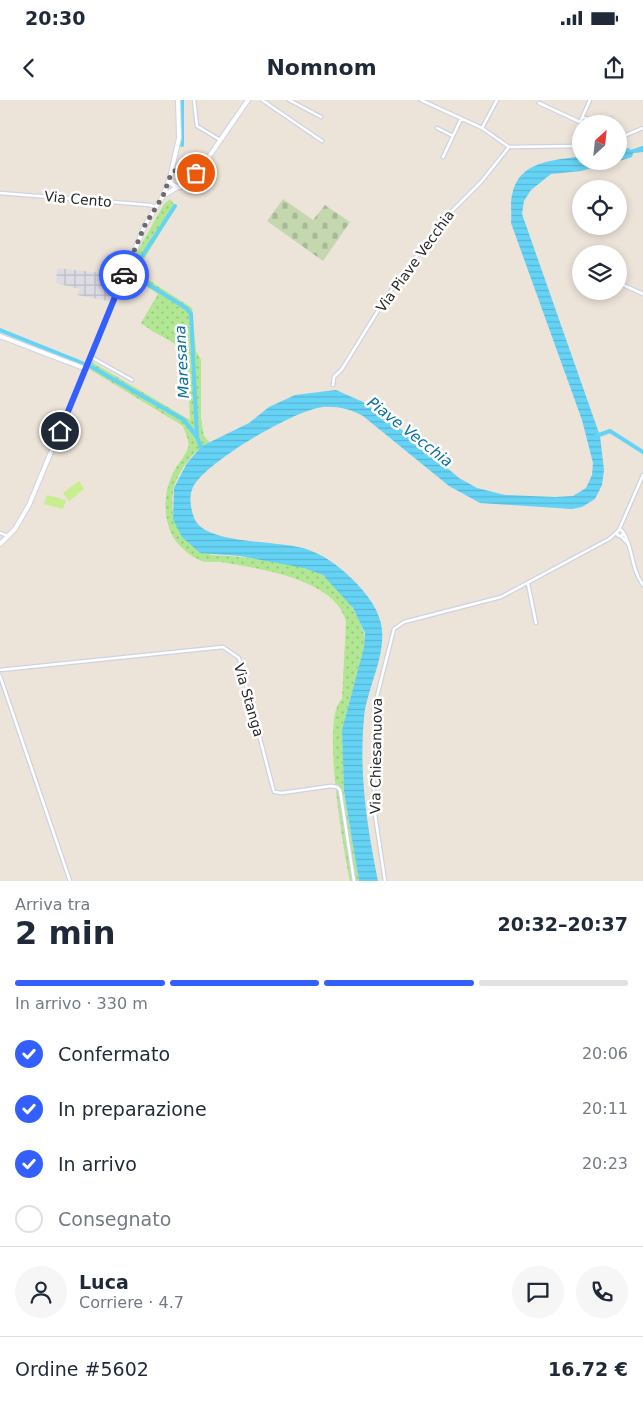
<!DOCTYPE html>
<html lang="it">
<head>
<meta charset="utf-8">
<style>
	:root { --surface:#fff; --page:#f6f6f7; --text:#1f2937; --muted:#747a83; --line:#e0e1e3; --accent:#335fff }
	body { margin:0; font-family:"DejaVu Sans",sans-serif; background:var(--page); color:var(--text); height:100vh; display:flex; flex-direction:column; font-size:19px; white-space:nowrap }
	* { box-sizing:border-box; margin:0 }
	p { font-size:16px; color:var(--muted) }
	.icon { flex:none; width:28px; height:28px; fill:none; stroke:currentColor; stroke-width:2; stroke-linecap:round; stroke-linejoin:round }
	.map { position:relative; height:781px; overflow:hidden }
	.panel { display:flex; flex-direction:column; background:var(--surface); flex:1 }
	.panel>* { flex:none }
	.needle { width:32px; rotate:27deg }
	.controls { position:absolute; left:572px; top:15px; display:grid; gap:10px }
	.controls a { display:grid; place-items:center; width:55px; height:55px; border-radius:50%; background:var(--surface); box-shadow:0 2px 8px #0003; font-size:25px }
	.pin { position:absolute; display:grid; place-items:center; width:42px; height:42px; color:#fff; margin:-21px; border:2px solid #fff; border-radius:50%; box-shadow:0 1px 5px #0007 }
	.courier { position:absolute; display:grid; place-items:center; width:50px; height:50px; margin:-25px; border:4px solid #335fff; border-radius:50%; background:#fff; color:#222; box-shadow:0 1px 6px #0007 }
	.summary em { font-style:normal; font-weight:700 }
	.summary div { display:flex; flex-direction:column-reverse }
	.summary { display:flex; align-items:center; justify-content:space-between; height:85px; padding:0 15px }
	h1 { font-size:32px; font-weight:700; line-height:38px }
	.bar { display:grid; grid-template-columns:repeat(4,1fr); gap:8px 5px; align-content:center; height:60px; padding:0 15px }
	.bar i { height:6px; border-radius:4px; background:var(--line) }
	.bar .current { background:var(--accent) }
	.bar p { grid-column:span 4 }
	.line { display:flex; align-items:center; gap:12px; padding:0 15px; border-top:1px solid var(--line) }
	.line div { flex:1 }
	.round { display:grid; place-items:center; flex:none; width:52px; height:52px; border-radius:26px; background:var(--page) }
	ol { padding:0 15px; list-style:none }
	li { display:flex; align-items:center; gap:15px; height:55px }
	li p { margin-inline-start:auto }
	li .icon { padding:5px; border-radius:50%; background:var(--accent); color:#fff; stroke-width:4 }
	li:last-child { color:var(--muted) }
	li i { width:28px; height:28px; border:2px solid var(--line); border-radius:50% }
	.status { display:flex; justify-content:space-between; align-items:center; height:35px; padding:0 25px; background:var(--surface); direction:ltr }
	.status svg { height:14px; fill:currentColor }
	header { display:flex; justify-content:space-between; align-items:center; height:65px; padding:0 15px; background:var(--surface); font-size:22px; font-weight:700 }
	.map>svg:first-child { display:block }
	.industrial { fill:url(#industrial-grid) }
	.grass { fill:url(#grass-dots) }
	.cemetery { fill:url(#cemetery-stones) }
	.pitch { fill:#c8ee8d }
	.water { fill:url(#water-rules) }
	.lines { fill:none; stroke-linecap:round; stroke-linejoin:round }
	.canal { stroke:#65d3f5; stroke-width:4 }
	.street-casing { stroke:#ced3e3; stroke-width:5 }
	.secondary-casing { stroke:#ced3e3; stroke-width:6 }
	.street { stroke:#fff; stroke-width:2.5 }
	.secondary { stroke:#fff; stroke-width:4 }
	.done { stroke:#6d6a67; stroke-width:5; stroke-dasharray:0 9 }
	.route { stroke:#335fff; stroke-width:6 }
	.labels { text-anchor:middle; stroke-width:5; stroke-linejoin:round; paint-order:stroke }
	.street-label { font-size:14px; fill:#292929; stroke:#fff }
	.water-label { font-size:15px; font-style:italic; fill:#066f9f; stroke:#fff }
</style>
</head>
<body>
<div class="status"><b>20:30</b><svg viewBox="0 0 49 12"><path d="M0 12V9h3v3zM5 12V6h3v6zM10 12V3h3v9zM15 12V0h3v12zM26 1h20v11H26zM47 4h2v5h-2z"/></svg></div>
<header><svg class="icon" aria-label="back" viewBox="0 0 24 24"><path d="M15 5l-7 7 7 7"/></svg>Nomnom<svg class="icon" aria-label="share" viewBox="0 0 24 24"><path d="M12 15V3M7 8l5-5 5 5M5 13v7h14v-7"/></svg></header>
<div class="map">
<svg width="643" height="781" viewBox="0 0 643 781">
	<defs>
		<pattern id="industrial-grid" width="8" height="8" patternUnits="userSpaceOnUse" patternTransform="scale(1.25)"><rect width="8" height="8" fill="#dddbe4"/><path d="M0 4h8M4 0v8" fill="none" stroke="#bebcc4"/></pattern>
		<pattern id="grass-dots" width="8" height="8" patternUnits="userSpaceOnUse" patternTransform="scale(1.25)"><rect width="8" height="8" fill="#b1e692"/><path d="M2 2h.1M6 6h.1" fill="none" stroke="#98c57e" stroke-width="1.8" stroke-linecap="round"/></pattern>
		<pattern id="cemetery-stones" width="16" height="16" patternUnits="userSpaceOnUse" patternTransform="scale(1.25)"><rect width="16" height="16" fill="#c4d7af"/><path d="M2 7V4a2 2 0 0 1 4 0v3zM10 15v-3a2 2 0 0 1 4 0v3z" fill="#a8b997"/></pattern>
		<pattern id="water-rules" width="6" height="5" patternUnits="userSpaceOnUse" patternTransform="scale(1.25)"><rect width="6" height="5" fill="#65d3f5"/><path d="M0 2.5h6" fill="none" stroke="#58b5d2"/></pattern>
	</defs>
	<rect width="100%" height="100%" fill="#ece3d9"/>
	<path class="industrial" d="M 57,168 L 119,175 L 120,175 L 109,201 L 77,195 L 80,189 L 56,183 Z"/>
	<path class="grass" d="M 170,99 L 176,107 L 138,169 L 141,175 L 192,208 L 196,251 L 201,260 L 201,318 L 204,336 L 210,343 C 194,348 179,371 174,387 C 171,397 173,409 173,419 L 211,455 C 237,456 304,462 324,476 C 336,484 348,499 354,511 C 361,524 366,532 364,547 L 342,630 L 344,691 L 359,781 L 350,781 C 344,752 320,617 342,599 L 346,521 C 334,478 259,469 221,462 C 215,461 208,463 202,461 C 192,458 181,448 175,440 C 162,420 163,392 174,371 C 178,364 185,356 188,348 C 190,341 185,333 183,326 L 89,269 L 92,262 L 190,320 L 187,250 L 152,231 L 141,223 L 158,194 L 128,174 L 137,152 L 164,104 Z"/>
	<path class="cemetery" d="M 283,99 L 313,120 L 325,105 L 350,122 L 323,161 L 267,121 Z"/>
	<path class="pitch" d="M 79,381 L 84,389 L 69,401 L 63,393 Z
		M 47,395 L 66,400 L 63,409 L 44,404 Z"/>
	<path class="water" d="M 643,46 L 643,52 L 633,53 L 632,57 L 619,61 L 619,50 L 629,48 L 630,50 Z
		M 581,56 L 581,61 L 616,61 L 581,71 L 551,74 L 531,90 L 524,101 L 522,114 L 600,336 L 604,370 L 602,385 L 595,399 L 582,407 L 572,409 L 480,403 L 449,386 L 363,316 C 350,309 337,306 323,307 C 294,310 206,362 193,387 C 188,397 191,411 195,420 C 209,446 281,439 309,450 C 328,457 344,470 358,485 C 367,495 376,506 380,520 C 388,546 373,576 367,601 C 364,610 364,621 363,631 C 360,681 368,732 378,781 L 359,781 L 344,691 L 342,630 L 364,547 L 365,533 L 353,508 L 323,475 L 304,468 L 240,456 L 200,453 L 182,437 L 173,419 L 174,388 L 187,363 L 202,346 L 249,323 L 269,307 L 295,295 L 336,290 L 363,302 L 402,330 L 459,378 L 477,388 L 505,395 L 555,397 L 573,396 L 586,388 L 592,375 L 593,363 L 582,320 L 511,123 C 512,114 510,104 512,95 C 519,60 553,61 581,56 Z"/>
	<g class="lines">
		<path class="canal" d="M 182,0 L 182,45
			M 175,106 L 137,164 L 135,176 L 186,208 L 191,214 L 197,337
			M 0,230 L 92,267 L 184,320 L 197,337 L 202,350
			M 596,336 L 610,331 L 643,352"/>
		<g class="street-casing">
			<path id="street" d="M 194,0 L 197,26 L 220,40
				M 262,0 L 322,41
				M 289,0 L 321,17
				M 421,0 L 482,28 L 509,47 L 581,46
				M 539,3 L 580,22 L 590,0
				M 584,18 L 611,23 L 611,18
				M 437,28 L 453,36
				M 482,28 L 497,0
				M 619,38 L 643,28
				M 443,57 L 461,19
				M 0,93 L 150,105 L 156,107
				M 619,183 L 643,194
				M 91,257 L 132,280
				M 333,285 L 334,277 L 342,269 L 387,196 L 444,119 L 481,82 L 509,47
				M617 433a3 3 0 1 1 6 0a3 3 0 1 1-6 0Z
				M 619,430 L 643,375
				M 623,432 C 634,449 630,467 643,485
				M 0,433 L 8,436
				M 621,436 L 629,445
				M 528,484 L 536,523
				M 0,570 L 223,547 L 239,558 L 241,566 L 274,692 L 282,693 L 331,686 L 337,687 L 340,690 L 354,781
				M 0,576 L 70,781
				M 385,781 L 374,708 L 374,608 L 394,529 L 404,522 L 501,497 L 609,439 L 617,432"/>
		</g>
		<g class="secondary-casing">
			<path id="secondary" d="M170 78a9 9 0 1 1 18 0a9 9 0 1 1-18 0Z
				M 184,71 L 198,68
				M 171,73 L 179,38 L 178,0
				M 187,80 L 206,61 L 248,0
				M 163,96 L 178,87
				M 0,236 L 86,269
				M 0,444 L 15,429 L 29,405 L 145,125 L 163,96 L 170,78"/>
		</g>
		<use href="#street" class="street"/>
		<use href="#secondary" class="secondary"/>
	</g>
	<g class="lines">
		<path class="done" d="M 124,175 L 145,125 L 163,96 L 171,74 L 177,69 L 191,71 L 200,67 L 196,73"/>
		<path class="route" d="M 60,331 L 124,175"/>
	</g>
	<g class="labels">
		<g class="street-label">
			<text transform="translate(78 99) rotate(5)" y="5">Via Cento</text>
			<text transform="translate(415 161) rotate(-54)" y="5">Via Piave Vecchia</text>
			<text transform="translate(249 600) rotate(74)" y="5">Via Stanga</text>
			<text transform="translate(376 656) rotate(-89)" y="5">Via Chiesanuova</text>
		</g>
		<g class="water-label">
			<text transform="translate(182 262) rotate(-93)" y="5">Maresana</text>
			<text transform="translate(410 332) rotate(38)" y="5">Piave Vecchia</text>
		</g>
	</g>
</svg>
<div class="controls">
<a><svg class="needle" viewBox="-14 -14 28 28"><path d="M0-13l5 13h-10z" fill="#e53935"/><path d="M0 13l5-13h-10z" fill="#747a83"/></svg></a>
<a><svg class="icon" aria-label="locate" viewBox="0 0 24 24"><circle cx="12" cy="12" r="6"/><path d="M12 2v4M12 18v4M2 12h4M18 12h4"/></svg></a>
<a><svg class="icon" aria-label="layers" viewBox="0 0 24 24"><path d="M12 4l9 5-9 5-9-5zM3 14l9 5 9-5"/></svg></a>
</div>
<div class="pin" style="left:196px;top:73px;background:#ea580c"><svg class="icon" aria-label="bag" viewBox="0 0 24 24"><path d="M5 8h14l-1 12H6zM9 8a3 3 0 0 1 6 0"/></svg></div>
<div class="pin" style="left:60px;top:331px;background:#1f2937"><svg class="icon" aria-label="home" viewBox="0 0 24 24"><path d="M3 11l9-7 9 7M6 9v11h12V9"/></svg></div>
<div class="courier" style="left:124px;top:175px"><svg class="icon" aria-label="car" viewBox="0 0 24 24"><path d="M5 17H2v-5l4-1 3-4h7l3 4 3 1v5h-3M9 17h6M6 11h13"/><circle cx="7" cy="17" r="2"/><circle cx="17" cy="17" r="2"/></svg></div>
</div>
<section class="panel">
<div class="summary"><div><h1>2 min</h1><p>Arriva tra</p></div><em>20:32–20:37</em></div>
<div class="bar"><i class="current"></i><i class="current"></i><i class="current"></i><i></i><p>In arrivo · 330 m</p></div>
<ol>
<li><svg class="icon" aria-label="check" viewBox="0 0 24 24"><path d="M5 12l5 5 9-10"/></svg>Confermato<p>20:06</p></li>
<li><svg class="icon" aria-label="check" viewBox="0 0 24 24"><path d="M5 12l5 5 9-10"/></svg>In preparazione<p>20:11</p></li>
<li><svg class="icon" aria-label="check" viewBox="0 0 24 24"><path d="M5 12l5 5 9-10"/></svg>In arrivo<p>20:23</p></li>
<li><i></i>Consegnato</li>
</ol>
<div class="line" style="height:90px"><a class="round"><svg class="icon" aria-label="person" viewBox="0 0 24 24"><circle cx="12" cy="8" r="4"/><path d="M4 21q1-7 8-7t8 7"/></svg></a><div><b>Luca</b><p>Corriere · 4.7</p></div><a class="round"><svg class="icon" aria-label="chat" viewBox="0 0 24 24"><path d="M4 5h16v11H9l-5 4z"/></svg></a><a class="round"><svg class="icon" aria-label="phone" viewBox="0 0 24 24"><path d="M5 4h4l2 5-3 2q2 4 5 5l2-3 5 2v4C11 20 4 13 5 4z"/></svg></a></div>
<div class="line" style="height:65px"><div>Ordine #5602</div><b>16.72 €</b></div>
</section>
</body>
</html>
